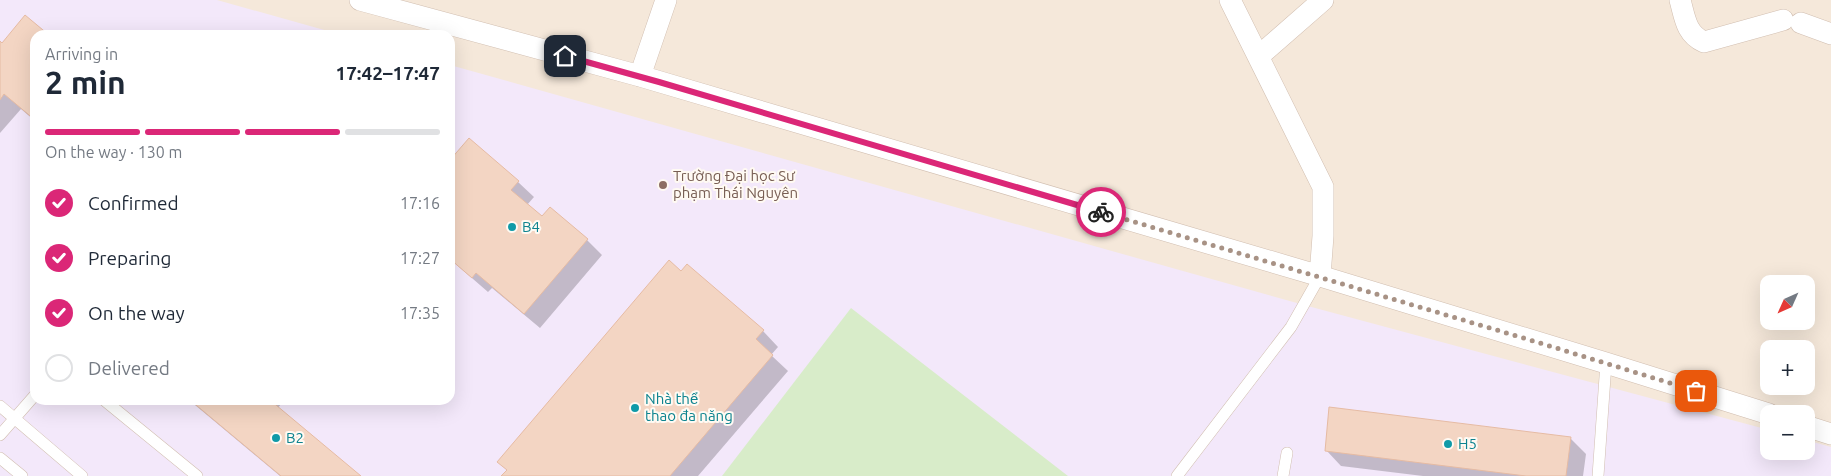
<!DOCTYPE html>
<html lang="en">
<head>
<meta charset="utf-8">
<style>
	:root { --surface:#fff; --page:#f2f2f3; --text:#1f2937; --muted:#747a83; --line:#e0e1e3; --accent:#db2777 }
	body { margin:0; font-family:Ubuntu,sans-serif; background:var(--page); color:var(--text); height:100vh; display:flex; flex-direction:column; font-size:19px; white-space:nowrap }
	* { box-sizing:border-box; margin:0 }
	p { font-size:16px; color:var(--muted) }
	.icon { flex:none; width:28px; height:28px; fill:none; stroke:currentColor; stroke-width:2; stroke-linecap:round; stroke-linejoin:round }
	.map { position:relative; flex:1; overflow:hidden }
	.sheet { position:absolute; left:30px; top:30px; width:425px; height:375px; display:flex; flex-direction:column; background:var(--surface); border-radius:15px; box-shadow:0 5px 20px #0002 }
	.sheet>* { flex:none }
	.needle { width:32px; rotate:225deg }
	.controls { position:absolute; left:1760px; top:275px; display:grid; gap:10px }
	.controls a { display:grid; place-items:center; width:55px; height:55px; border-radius:10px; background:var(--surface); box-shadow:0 5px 20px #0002; font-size:25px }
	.pin { position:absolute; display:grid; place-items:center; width:42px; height:42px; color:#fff; margin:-21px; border-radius:10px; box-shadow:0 2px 8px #0006 }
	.courier { position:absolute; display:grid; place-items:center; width:50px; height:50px; margin:-25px; border:4px solid #db2777; border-radius:50%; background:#fff; color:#222; box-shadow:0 1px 6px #0007 }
	.summary em { font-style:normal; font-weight:600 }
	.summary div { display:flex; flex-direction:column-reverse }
	.summary { display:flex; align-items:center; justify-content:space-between; height:85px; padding:0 15px }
	h1 { font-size:32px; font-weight:600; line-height:38px }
	.bar { display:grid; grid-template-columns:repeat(4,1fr); gap:8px 5px; align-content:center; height:60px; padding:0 15px }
	.bar i { height:6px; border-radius:4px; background:var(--line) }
	.bar .current { background:var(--accent) }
	.bar p { grid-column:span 4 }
	ol { padding:0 15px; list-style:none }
	li { display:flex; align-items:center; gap:15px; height:55px }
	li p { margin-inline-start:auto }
	li .icon { padding:5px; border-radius:50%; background:var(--accent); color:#fff; stroke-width:4 }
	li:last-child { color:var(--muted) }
	li i { width:28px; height:28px; border:2px solid var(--line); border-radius:50% }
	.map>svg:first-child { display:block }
	.residential { fill:#f5e8da; fill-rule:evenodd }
	.education { fill:#f3e8fa }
	.pitch { fill:#d8ecc9 }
	.shadow { fill:#0003 }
	.building { fill:#f3d5c3; stroke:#e6bba3 }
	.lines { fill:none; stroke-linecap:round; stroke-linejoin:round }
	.service-casing { stroke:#d1beb0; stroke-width:12 }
	.minor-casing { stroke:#d1beb0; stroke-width:22 }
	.service { stroke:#fff; stroke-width:11 }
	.minor { stroke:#fff; stroke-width:21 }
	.done { stroke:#a89285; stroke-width:5; stroke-dasharray:0 9 }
	.route { stroke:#db2777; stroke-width:6 }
	.education-dot { fill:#8d6e63; stroke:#fffaf3; stroke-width:2 }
	.culture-dot { fill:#0f9aa8; stroke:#fffaf3; stroke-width:2 }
	.labels { text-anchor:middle; stroke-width:4; stroke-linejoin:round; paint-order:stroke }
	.education-label { font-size:15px; fill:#785e54; stroke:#fffaf3; text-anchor:start }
	.culture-label { font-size:15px; fill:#0d838f; stroke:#fffaf3; text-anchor:start }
</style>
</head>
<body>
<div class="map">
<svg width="1831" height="476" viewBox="0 0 1831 476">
	<rect width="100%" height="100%" fill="#fdf6ec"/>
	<path class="residential" d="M 0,0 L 1831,0 L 1831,476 L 0,476 ZM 35,35 L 450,35 L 450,400 L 35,400 ZM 1769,284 L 1806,284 L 1806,321 L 1769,321 ZM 1769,349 L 1806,349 L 1806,386 L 1769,386 ZM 1769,414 L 1806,414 L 1806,451 L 1769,451 Z"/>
	<path class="education" d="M 0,0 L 217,0 L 342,35 L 35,35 L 35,400 L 450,400 L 450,65 L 1304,305 L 1769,430 L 1769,451 L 1806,451 L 1806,440 L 1831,447 L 1831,476 L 0,476 Z"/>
	<path class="pitch" d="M 851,308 L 1068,476 L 722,476 Z"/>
	<path class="shadow" d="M 25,17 L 47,35 L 35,35 L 35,121 L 21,109 L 0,133 L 0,42 L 2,44 Z
		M 450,162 L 518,182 L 534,197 L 527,205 L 542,218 L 587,240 L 602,255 L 540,328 L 492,288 L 488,292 L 450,259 Z
		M 687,266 L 763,331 L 778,347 L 771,355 L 788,371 L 698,476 L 503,476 L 508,471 L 499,462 Z
		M 189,400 L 284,400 L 278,408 L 359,476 L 280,476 Z
		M 1570,438 L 1586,454 L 1583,476 L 1423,476 L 1341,466 L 1326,450 Z"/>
	<path class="building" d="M 25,15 L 49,35 L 35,35 L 35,120 L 4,94 L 0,100 L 0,41 L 2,43 Z
		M 469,138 L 519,181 L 511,190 L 542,216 L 550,207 L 588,239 L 524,314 L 476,273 L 472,278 L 450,259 L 450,160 Z
		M 669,260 L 681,271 L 687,264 L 764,330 L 756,339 L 773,355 L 670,476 L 501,476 L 507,470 L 497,462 Z
		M 190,400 L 270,400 L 361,476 L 281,476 Z
		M 1329,407 L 1571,437 L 1566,476 L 1526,476 L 1325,451 Z"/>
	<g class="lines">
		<g class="service-casing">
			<path id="service" d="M 104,400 L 197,476
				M 0,406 L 82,476
				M 0,435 L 35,395
				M 0,458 L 22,476
				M 1177,476 L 1291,327 L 1320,276
				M 1283,476 L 1287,453
				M 1598,476 L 1606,363"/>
		</g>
		<g class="minor-casing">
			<path id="minor" d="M 360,0 L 640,76 L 1320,276 L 1606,363 L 1769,414
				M 1230,0 L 1323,187 L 1323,236 L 1320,276
				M 1680,0 C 1685,18 1686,34 1704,42 L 1783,20
				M 1801,23 L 1831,34
				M 1259,56 L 1323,0
				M 640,76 L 666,0
				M 1806,426 L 1831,434"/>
		</g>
		<use href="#service" class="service"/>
		<use href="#minor" class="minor"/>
	</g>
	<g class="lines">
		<path class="done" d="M 1101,212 L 1530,340 L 1696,391"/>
		<path class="route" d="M 565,56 L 659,82 L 1101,212"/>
	</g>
	<circle class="education-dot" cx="663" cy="185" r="5"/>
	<g class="culture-dot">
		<circle cx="512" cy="227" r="5"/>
		<circle cx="635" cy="408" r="5"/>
		<circle cx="276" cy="438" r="5"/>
		<circle cx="1448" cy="444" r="5"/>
	</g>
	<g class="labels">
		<g class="education-label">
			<text x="673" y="181">Trường Đại học Sư<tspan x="673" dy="17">phạm Thái Nguyên</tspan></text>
		</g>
		<g class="culture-label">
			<text x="522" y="232">B4</text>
			<text x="645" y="404">Nhà thể<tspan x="645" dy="17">thao đa năng</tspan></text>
			<text x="286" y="443">B2</text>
			<text x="1458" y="449">H5</text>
		</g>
	</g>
</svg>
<div class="controls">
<a><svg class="needle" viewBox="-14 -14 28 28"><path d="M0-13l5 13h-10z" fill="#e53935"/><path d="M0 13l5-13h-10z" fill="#747a83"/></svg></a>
<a>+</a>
<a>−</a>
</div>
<div class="pin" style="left:1696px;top:391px;background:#ea580c"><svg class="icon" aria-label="bag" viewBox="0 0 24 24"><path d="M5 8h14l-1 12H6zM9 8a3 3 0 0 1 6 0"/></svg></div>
<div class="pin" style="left:565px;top:56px;background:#1f2937"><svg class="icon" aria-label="home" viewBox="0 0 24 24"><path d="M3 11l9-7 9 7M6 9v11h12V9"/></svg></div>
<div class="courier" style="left:1101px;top:212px"><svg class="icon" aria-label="bike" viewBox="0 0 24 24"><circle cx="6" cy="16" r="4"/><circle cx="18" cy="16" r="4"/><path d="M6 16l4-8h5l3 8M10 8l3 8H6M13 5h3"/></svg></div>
<section class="sheet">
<div class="summary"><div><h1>2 min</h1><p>Arriving in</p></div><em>17:42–17:47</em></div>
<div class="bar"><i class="current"></i><i class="current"></i><i class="current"></i><i></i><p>On the way · 130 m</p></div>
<ol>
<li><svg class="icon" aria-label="check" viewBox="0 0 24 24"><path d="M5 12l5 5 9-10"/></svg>Confirmed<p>17:16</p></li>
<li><svg class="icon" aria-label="check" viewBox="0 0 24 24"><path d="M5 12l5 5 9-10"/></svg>Preparing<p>17:27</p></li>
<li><svg class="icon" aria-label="check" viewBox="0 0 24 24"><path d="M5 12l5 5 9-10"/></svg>On the way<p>17:35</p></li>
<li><i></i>Delivered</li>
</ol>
</section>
</div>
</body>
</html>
